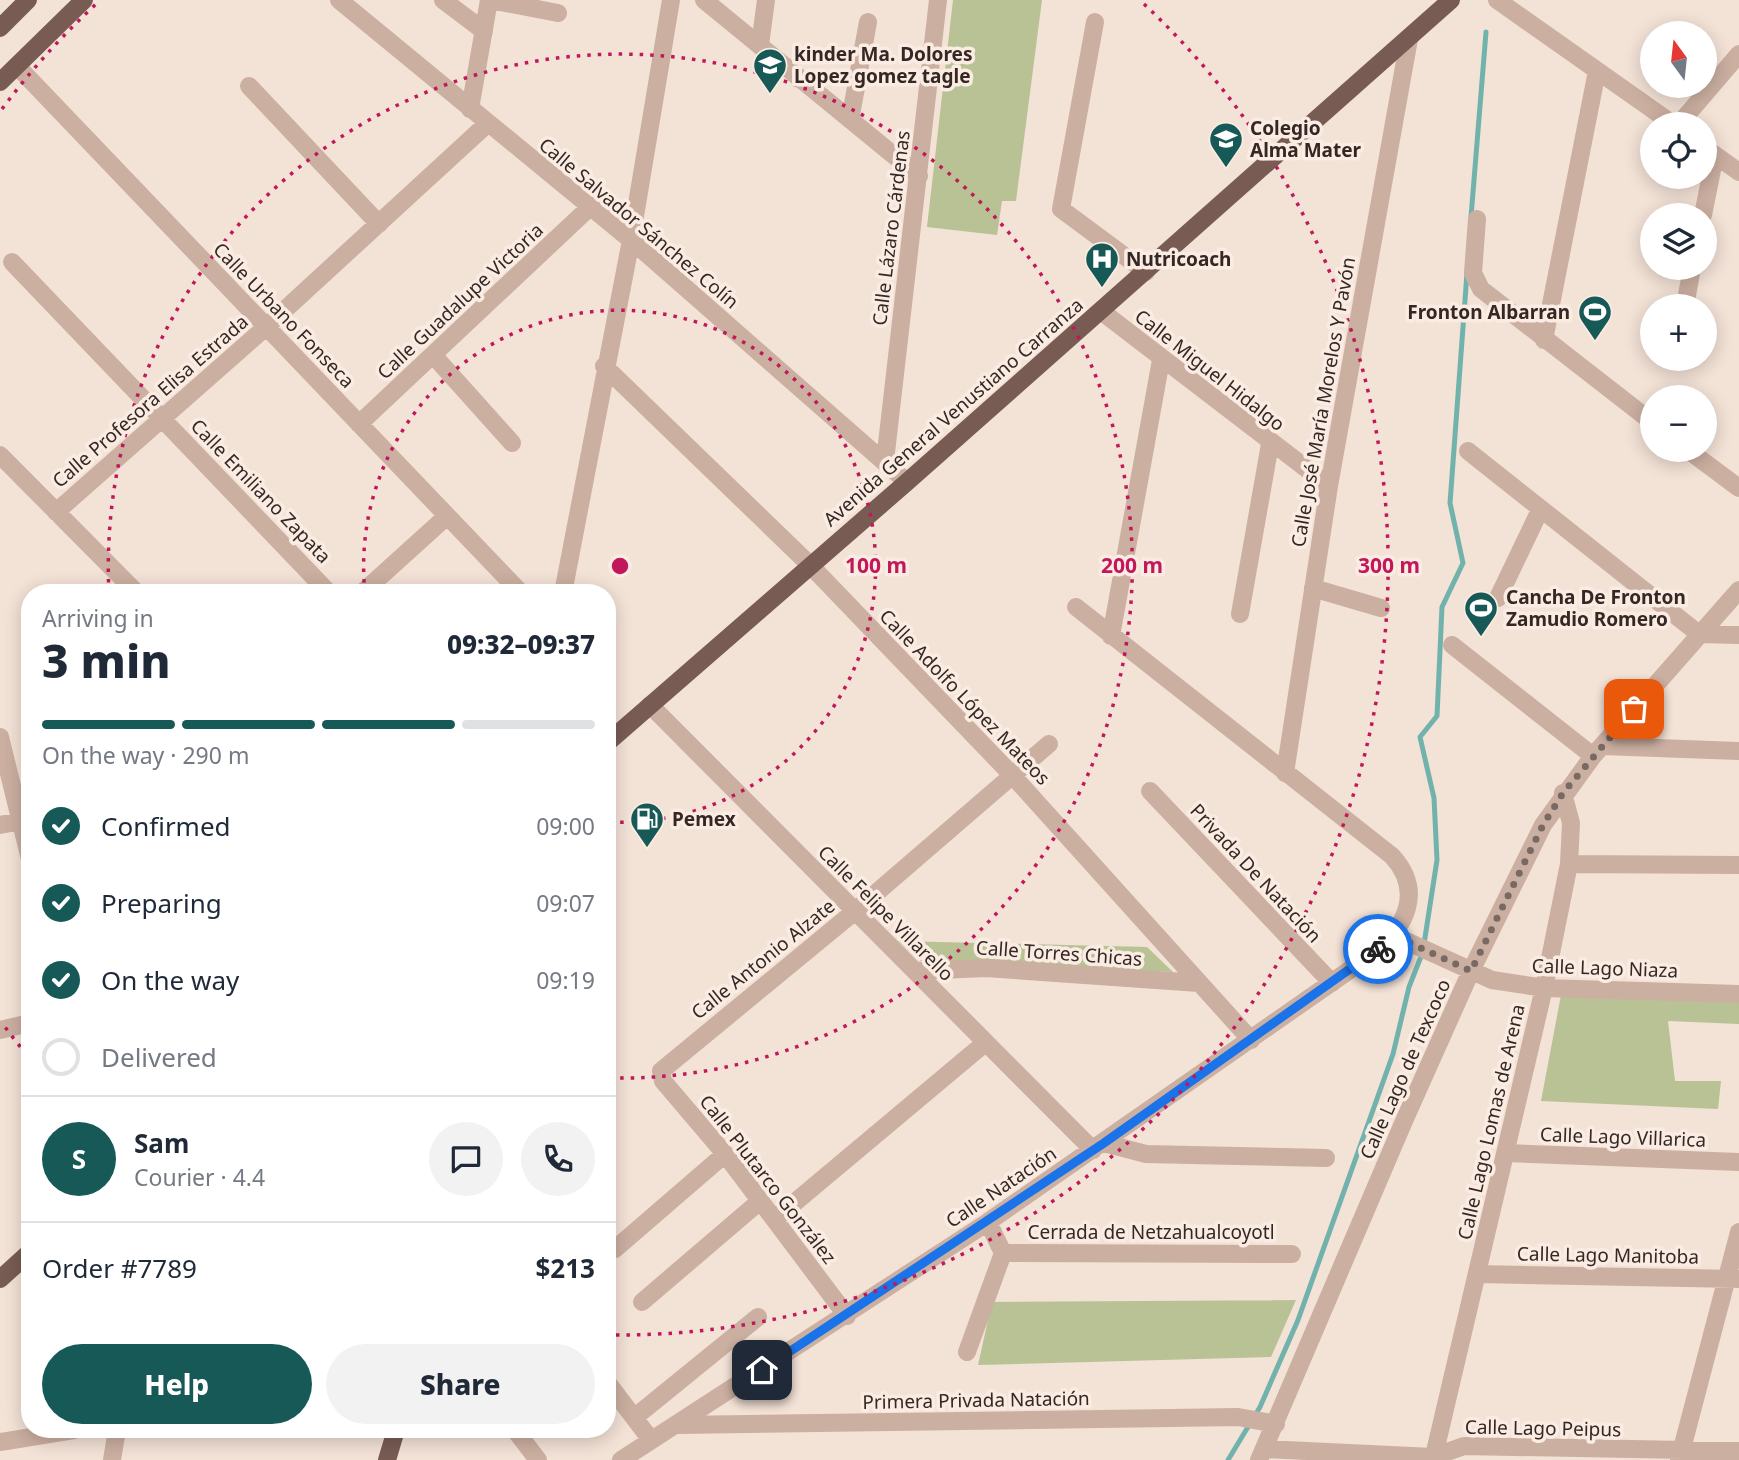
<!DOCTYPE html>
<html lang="en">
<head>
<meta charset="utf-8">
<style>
	:root { --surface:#fff; --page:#f2f2f3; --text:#1f2937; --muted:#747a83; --line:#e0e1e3; --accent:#175956 }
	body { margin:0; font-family:"Noto Sans",sans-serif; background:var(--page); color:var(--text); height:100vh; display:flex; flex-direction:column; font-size:26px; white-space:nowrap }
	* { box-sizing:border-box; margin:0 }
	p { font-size:23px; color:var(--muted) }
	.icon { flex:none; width:38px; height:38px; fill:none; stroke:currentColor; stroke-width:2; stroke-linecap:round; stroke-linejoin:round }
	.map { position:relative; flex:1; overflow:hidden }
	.drawer { position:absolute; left:21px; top:584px; width:595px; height:854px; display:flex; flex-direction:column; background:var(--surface); border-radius:28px; box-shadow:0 4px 18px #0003 }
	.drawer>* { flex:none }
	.needle { width:46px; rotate:345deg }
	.controls { position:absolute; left:1640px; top:21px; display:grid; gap:14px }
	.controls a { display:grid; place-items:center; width:77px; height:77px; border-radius:50%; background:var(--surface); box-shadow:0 4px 18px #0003; font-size:35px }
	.pin { position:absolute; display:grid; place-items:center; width:60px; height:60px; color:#fff; margin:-30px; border-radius:14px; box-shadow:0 4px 10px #0006 }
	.courier { position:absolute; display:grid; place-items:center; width:70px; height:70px; margin:-35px; border:5px solid #1a73e8; border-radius:50%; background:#fff; color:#222; box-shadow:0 2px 9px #0007 }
	.head em { font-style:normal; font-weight:800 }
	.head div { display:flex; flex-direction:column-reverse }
	.head { display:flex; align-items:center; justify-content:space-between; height:119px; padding:0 21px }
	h1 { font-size:46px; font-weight:800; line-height:52px }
	.bar { display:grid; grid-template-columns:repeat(4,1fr); gap:10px 7px; align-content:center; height:84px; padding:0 21px }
	.bar i { height:9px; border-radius:5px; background:var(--line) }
	.bar .selected { background:var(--accent) }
	.bar p { grid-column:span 4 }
	.line { display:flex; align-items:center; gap:18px; padding:0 21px; border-top:2px solid var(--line) }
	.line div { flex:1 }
	.round { display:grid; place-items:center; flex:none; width:74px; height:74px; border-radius:37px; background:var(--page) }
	ol { padding:0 21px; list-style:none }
	li { display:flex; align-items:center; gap:21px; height:77px }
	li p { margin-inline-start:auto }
	li .icon { padding:7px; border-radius:50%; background:var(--accent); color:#fff; stroke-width:4 }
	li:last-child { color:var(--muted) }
	li i { width:38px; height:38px; border:4px solid var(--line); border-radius:50% }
	.primary-button { display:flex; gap:14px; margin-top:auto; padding:14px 21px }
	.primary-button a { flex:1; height:80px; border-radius:42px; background:var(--accent); color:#fff; font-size:28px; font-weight:800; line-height:80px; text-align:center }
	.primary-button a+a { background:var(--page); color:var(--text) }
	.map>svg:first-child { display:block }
	.green { fill:#b8c295 }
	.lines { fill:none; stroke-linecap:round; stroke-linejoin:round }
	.stream { stroke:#72b2ad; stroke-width:5 }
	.minor { stroke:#cbafa1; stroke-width:18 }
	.major { stroke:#785c54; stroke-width:18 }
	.done { stroke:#786962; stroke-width:7; stroke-dasharray:0 12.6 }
	.route { stroke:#1a73e8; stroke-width:9 }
	.ring { fill:none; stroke:#c2185b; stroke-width:3.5; stroke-dasharray:3.5 7 }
	.labels { text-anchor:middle; stroke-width:7; stroke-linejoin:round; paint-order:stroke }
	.poi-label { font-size:19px; font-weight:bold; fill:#352824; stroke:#faece2; text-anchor:start }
	.street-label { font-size:19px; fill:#352824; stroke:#faece2 }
	.centre { fill:#c2185b; stroke:#faece2; stroke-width:3.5 }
	.ring-label { font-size:21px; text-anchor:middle; font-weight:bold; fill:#c2185b; stroke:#faece2; stroke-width:7; stroke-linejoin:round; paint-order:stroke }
</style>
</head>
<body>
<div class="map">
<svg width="1739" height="1460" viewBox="0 0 1739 1460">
	<rect width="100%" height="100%" fill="#f3e2d6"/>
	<path class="green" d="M 953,0 L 1042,0 L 1016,201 L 1002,201 L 997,235 L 927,227 Z
		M 898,941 L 1147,947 L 1173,972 L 920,961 Z
		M 1561,995 L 1739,998 L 1739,1024 L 1668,1021 L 1675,1081 L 1721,1081 L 1718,1109 L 1541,1101 Z
		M 1296,1300 L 1271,1357 L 978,1365 L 992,1302 Z"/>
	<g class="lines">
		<path class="stream" d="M 1471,217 L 1486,32
			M 1424,944 L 1437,860 L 1434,798 L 1420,737 L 1437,716 L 1442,607 L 1463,563 L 1450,503 L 1467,273
			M 1228,1460 L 1260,1407 L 1298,1320 L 1393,1054 L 1409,987 L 1422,954"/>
		<path class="minor" d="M 339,0 L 631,240 L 907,482
			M 443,0 L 484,31
			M 490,0 L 558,13
			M 704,0 L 919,176
			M 1497,0 L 1673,124
			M 1095,22 L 1061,209 L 1146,272
			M 760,45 L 766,0
			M 17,66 L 521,593
			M 249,86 L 379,224
			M 470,109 L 489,0
			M 850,120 L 868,22
			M 1679,124 L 1739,54
			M 1704,147 L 1739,172
			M 1703,215 L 1715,155
			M 1477,219 L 1473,273 L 1481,289 L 1652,422
			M 12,262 L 329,593
			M 1685,306 L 1692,268
			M 1101,311 L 1329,486
			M 1544,340 L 1597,71
			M 434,356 L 512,443
			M 604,366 L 810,565 L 1012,775 L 1251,1040
			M 359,424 L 589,208
			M 1688,450 L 1739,488
			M 1468,451 L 1699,634 L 1739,635
			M 0,455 L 137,593
			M 885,461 L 938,0
			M 56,512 L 266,327 L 487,124
			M 1313,588 L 1381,608
			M 362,593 L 446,517
			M 563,593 L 631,240 L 671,0
			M 1498,598 L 1540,510
			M 1240,614 L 1270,444
			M 1111,636 L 1161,360
			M 1452,645 L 1593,756
			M 650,705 L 1093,1150
			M 0,737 L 30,859
			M 1602,746 L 1739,751
			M 1285,773 L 1329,486 L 1409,39
			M 1150,791 L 1332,983
			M 0,825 L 21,821
			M 1569,864 L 1739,865
			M 1395,936 L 1492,980 L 1544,988 L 1739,994
			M 916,971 L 986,968 L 1199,983
			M 0,1030 L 30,1023
			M 1104,1143 L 1146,1154 L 1326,1158
			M 1506,1153 L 1739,1162
			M 775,1219 L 985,1043
			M 988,1222 L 1003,1253 L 1292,1254
			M 615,1249 L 725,1154
			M 1477,1274 L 1739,1279
			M 642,1302 L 760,1201
			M 847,1316 L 725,1154 L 663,1081 L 661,1071 L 854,912 L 1049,744
			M 967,1352 L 1003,1253
			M 607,1382 L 651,1440
			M 635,1417 L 758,1317
			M 678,1425 L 1238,1417 L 1276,1424
			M 515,1430 L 538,1460
			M 0,1442 L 74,1430
			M 1264,1449 L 1433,1457 L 1464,1446 L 1739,1451
			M 112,1460 L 117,1430
			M 621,1460 L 988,1222 L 1374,953 C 1406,927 1424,891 1392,856 L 1076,607
			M 1259,1460 L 1404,1121 L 1471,971 L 1543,825 L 1593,756 L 1739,590
			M 1433,1460 L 1544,988 L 1569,864 L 1571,823 L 1563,793
			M 1679,1460 L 1739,1232"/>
		<path class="major" d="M 0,28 L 28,0
			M 0,82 L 84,0
			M 607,743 L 907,482 L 1451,0
			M 0,1279 L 30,1252
			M 387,1460 L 396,1430"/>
	</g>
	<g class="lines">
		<path class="done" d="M 1378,949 L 1395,936 L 1471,971 L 1543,825 L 1563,793 L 1634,709"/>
		<path class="route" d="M 762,1370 L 1104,1143 L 1378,949"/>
	</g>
	<g class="ring">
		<path d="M365 593A256 256 0 1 1 609 822"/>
		<path d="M109 593A512 512 0 1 1 611 1078"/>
		<path d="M27 1055A769 769 0 0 1 2 1023M2 109A769 769 0 0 1 96 4M1144 4A769 769 0 0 1 613 1335"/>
	</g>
	<defs>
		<g id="school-pin" transform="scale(1.75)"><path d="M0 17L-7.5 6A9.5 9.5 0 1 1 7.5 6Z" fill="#175956" stroke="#faece2"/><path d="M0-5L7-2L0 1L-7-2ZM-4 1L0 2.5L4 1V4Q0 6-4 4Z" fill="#fff"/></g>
		<g id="hospital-pin" transform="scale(1.75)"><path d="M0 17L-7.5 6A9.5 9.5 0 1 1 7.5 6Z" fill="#175956" stroke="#faece2"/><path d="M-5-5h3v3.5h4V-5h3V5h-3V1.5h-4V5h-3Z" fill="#fff"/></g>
		<g id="stadium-pin" transform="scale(1.75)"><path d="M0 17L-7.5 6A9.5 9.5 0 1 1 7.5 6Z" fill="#175956" stroke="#faece2"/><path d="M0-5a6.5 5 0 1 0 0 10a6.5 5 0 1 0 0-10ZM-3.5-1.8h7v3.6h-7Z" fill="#fff"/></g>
		<g id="fuel-pin" transform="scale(1.75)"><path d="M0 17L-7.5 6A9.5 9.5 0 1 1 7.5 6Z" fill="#175956" stroke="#faece2"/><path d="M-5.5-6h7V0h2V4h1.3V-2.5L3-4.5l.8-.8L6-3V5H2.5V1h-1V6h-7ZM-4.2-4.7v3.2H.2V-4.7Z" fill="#fff"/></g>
	</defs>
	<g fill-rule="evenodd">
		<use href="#school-pin" x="770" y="65"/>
		<use href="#school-pin" x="1226" y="139"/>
		<use href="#hospital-pin" x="1102" y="259"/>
		<use href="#stadium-pin" x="1595" y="312"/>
		<use href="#stadium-pin" x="1481" y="608"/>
		<use href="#fuel-pin" x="647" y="819"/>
	</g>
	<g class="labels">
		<g class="poi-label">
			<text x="794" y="61">kinder Ma. Dolores<tspan x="794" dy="22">Lopez gomez tagle</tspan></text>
			<text x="1250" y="135">Colegio<tspan x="1250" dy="22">Alma Mater</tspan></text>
			<text x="1126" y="266">Nutricoach</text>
			<text x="1570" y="319" text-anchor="end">Fronton Albarran</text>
			<text x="1506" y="604">Cancha De Fronton<tspan x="1506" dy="22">Zamudio Romero</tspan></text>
			<text x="672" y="826">Pemex</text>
		</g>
		<g class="street-label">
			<text transform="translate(639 223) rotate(40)" y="7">Calle Salvador Sánchez Colín</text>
			<text transform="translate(891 228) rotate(-83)" y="7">Calle Lázaro Cárdenas</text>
			<text transform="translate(460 301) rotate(-43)" y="7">Calle Guadalupe Victoria</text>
			<text transform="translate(284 315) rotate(46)" y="7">Calle Urbano Fonseca</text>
			<text transform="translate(1210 370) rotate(38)" y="7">Calle Miguel Hidalgo</text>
			<text transform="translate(150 401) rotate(-41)" y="7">Calle Profesora Elisa Estrada</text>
			<text transform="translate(1323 402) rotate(-80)" y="7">Calle José María Morelos Y Pavón</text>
			<text transform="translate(953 412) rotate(-41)" y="7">Avenida General Venustiano Carranza</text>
			<text transform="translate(261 491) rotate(46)" y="7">Calle Emiliano Zapata</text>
			<text transform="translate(965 697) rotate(46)" y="7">Calle Adolfo López Mateos</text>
			<text transform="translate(1256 873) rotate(47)" y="7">Privada De Natación</text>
			<text transform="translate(886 913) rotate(45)" y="7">Calle Felipe Villarello</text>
			<text transform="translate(1059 953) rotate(4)" y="7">Calle Torres Chicas</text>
			<text transform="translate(763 959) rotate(-39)" y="7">Calle Antonio Alzate</text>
			<text transform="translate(1605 968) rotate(2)" y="7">Calle Lago Niaza</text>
			<text transform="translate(1405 1069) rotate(-66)" y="7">Calle Lago de Texcoco</text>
			<text transform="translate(1491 1122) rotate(-77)" y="7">Calle Lago Lomas de Arena</text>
			<text transform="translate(1623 1137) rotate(2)" y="7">Calle Lago Villarica</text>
			<text transform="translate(768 1179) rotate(52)" y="7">Calle Plutarco González</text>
			<text transform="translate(1001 1187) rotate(-34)" y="7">Calle Natación</text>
			<text x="1151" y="1239">Cerrada de Netzahualcoyotl</text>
			<text transform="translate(1608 1255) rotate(1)" y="7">Calle Lago Manitoba</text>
			<text transform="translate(976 1400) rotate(-1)" y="7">Primera Privada Natación</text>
			<text transform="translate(1543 1428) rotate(1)" y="7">Calle Lago Peipus</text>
		</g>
	</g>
	<circle cx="620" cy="566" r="10" class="centre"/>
	<g class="ring-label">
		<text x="876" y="573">100 m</text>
		<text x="1132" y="573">200 m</text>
		<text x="1389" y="573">300 m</text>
	</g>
</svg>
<div class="controls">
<a><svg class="needle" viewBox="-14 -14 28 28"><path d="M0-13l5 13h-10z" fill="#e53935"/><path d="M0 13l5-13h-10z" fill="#747a83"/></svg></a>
<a><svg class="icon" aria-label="locate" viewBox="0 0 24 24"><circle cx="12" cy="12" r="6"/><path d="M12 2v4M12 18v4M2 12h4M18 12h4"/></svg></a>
<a><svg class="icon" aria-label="layers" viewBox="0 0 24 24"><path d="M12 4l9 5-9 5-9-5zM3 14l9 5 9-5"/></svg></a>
<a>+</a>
<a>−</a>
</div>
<div class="pin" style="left:1634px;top:709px;background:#ea580c"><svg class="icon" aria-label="bag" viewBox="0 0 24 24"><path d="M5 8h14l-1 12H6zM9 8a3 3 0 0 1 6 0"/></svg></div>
<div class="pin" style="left:762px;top:1370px;background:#1f2937"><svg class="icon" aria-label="home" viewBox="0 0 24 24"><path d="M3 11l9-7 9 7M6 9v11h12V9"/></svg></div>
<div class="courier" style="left:1378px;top:949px"><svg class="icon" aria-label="bike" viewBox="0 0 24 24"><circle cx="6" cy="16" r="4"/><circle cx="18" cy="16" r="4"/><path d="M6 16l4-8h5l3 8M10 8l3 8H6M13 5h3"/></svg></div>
<section class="drawer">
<div class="head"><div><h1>3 min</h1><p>Arriving in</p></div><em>09:32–09:37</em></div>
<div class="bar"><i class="selected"></i><i class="selected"></i><i class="selected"></i><i></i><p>On the way · 290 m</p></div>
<ol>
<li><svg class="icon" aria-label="check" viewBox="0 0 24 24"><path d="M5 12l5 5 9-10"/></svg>Confirmed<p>09:00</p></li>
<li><svg class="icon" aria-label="check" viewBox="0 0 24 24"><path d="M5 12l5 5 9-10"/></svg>Preparing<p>09:07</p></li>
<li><svg class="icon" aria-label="check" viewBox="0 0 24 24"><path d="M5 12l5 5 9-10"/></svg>On the way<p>09:19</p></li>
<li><i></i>Delivered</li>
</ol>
<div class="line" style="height:126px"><b class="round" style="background:var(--accent);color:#fff">S</b><div><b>Sam</b><p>Courier · 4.4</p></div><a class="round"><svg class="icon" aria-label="chat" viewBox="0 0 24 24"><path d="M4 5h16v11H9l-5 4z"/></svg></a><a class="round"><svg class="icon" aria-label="phone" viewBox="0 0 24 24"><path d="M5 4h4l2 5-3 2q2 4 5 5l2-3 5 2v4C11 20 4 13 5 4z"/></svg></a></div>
<div class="line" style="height:91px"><div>Order #7789</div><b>$213</b></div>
<div class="primary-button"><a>Help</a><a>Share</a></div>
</section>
</div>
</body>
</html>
